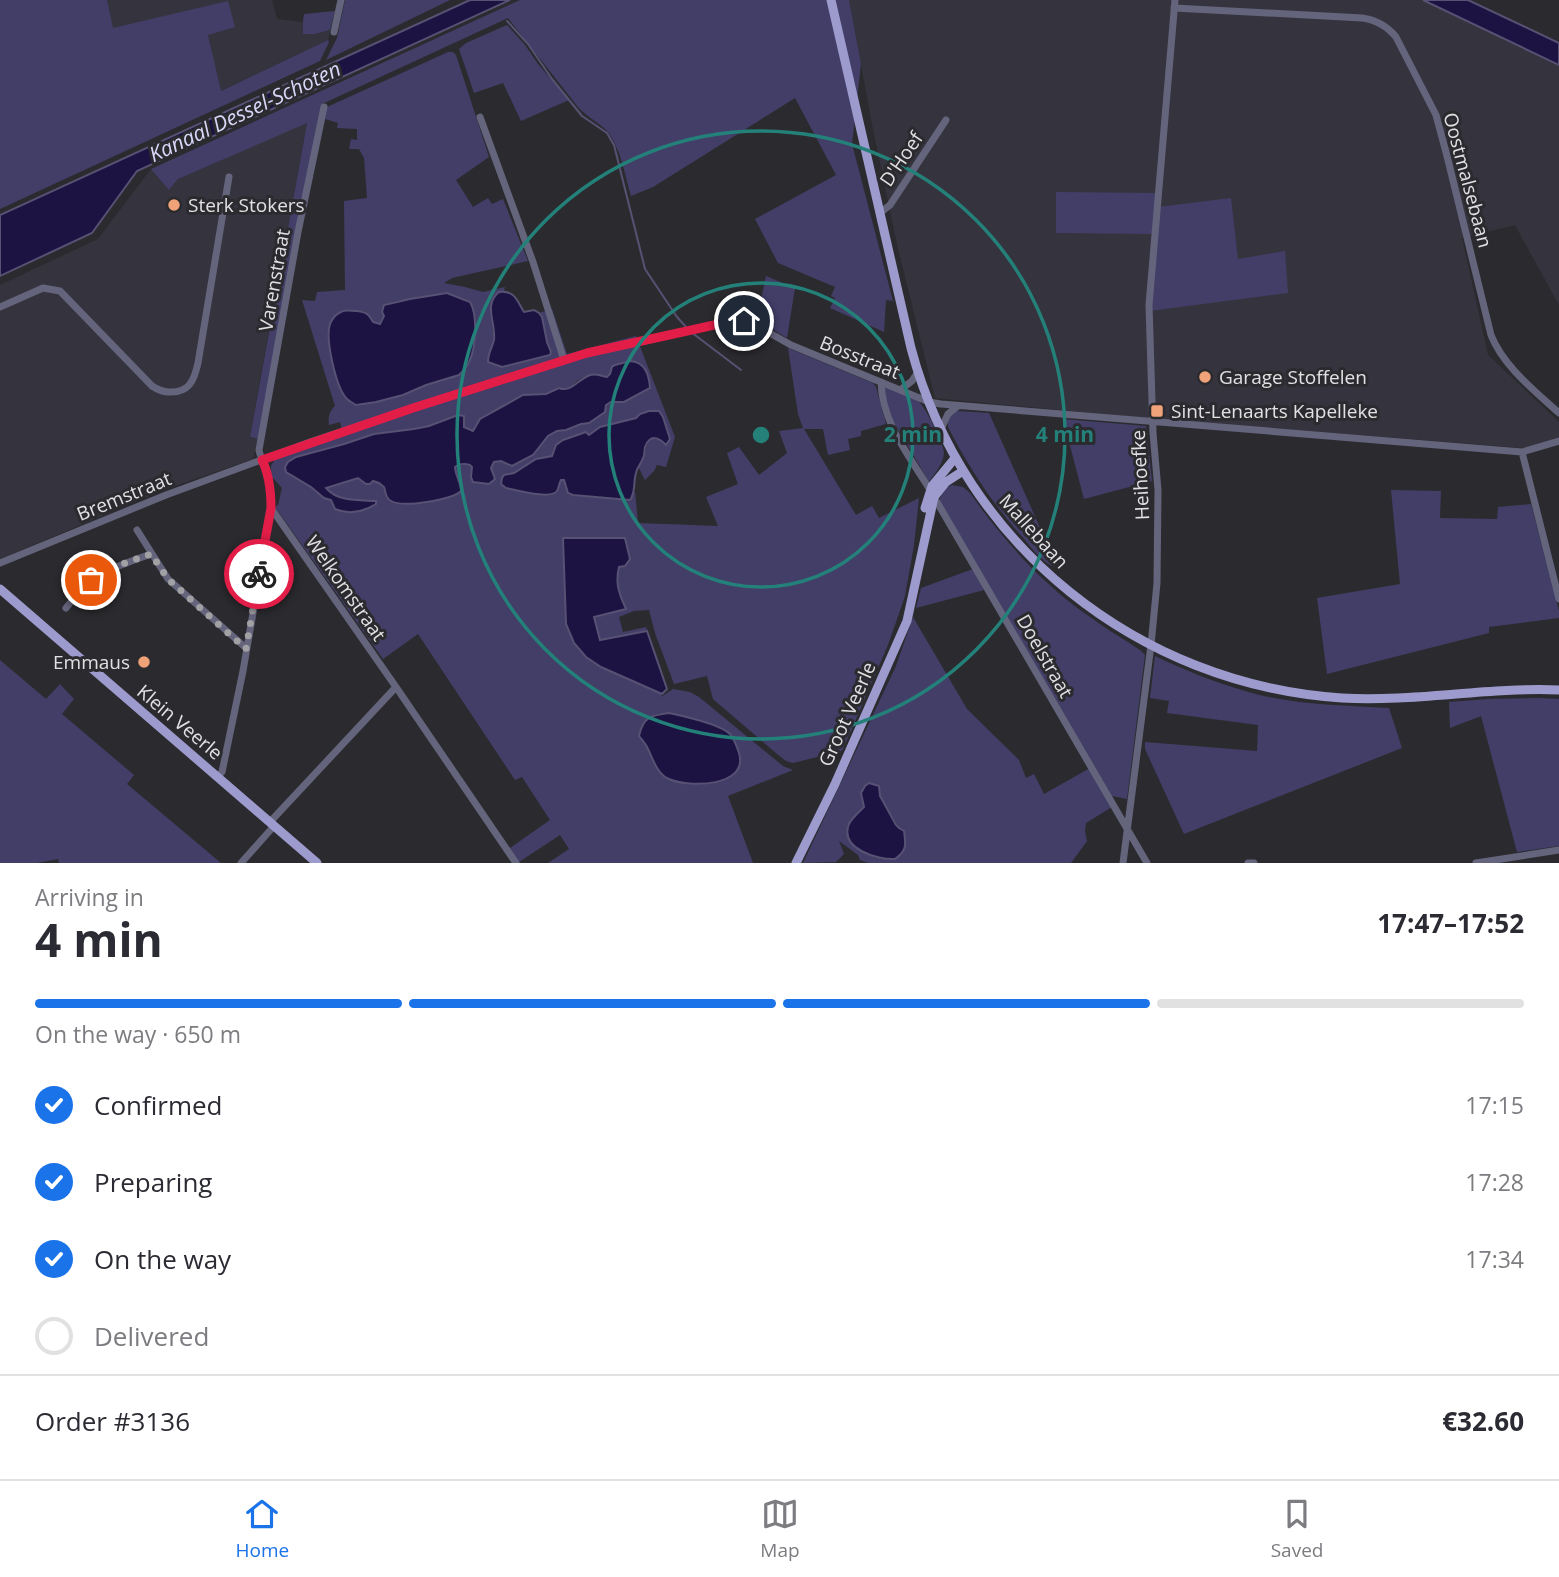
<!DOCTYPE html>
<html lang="en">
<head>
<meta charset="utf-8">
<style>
	:root { --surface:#fff; --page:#f7f7f7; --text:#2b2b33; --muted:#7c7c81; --line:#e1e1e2; --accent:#1a73e8 }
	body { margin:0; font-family:"Open Sans",sans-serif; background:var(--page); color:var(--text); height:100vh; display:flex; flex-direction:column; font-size:26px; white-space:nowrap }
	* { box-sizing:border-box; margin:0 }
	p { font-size:23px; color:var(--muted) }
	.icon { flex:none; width:38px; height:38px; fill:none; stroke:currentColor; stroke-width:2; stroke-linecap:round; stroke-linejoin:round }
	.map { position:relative; height:863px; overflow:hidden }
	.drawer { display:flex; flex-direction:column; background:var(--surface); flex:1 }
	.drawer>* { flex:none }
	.pin { position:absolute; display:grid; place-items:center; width:60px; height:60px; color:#fff; margin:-30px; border:4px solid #fff; border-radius:50%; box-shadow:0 2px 7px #0007 }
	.courier { position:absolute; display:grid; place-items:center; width:70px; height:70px; margin:-35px; border:5px solid #e11d48; border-radius:50%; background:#fff; color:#222; box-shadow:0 2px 9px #0007 }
	.overview em { font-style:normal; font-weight:700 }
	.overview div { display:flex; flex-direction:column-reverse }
	.overview { display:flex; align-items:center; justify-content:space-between; height:119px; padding:0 35px }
	h1 { font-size:46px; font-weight:700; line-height:52px }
	.bar { display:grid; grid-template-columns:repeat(4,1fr); gap:10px 7px; align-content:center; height:84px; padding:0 35px }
	.bar i { height:9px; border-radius:5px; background:var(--line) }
	.bar .selected { background:var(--accent) }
	.bar p { grid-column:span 4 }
	.line { display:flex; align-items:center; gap:18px; padding:0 35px; border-top:2px solid var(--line) }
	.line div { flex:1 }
	ol { padding:0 35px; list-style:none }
	li { display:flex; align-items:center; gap:21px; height:77px }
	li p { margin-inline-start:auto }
	li .icon { padding:7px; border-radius:50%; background:var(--accent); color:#fff; stroke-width:4 }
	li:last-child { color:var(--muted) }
	li i { width:38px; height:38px; border:4px solid var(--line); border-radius:50% }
	.menu { display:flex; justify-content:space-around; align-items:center; height:98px; border-top:2px solid var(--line); background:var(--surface); font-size:19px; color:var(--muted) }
	.menu a { display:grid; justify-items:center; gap:4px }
	.menu .selected { color:var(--accent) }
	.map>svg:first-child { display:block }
	.built { fill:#35343e }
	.green { fill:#423e68; fill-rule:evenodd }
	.water { fill:#1c1343; stroke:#575173; stroke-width:2 }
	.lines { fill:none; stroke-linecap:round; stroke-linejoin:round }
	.stream { stroke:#575173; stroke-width:2 }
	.minor { stroke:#65647d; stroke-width:7 }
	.major { stroke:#9d9bce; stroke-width:9 }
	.done { stroke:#a1a1a4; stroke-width:7; stroke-dasharray:0 12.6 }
	.route { stroke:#e11d48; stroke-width:9 }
	.ring { fill:none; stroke:#24817a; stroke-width:3.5 }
	.poi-dot { fill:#f0a279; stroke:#2b2b2f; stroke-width:2.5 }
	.labels { text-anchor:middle; stroke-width:6; stroke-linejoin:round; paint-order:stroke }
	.street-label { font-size:19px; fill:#e1e1e3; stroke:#2b2b2f }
	.poi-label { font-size:19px; fill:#e1e1e3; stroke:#2b2b2f; text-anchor:start }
	.water-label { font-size:21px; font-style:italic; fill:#d8d7f9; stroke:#2b2b2f }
	.centre { fill:#24817a; stroke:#2b2b2f; stroke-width:3.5 }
	.ring-label { font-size:21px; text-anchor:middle; font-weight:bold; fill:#24817a; stroke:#2b2b2f; stroke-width:6; stroke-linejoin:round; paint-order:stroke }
</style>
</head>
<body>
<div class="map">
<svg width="1559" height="863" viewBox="0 0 1559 863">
	<rect width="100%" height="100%" fill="#2b2b2f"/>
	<path class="built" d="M 107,0 L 272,0 L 277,19 L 303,22 L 303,34 L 315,34 L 330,30 L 328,40 L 220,91 L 208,34 L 112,28 Z
		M 849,0 L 1423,0 L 1559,65 L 1559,305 L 1515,225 L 1462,238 L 1488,355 L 1559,422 L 1559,438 L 1524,448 L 1156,419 L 935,398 L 896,240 L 873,129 Z
		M 307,122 L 255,407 L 250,438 L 258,439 L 253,459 L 166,489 L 0,559 L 0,285 L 98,239 L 151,169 L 170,189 L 178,179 Z"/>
	<path class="green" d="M 0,0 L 107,0 L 113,28 L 228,1 L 235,27 L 208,35 L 221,91 L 328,40 L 329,42 L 320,61 L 0,209 Z
		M 345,0 L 450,0 L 326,60 L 337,38 Z
		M 520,0 L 849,0 L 861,64 L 852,144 L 893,301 L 886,300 L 884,332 L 830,308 L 835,298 L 831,296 L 835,287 L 778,263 L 755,219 L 836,175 L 795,98 L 653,187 L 631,196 C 625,175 620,143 604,128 C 596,121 586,116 578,107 L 508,18 L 322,104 L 258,439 L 250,437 L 307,123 L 178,179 L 169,190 L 151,169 Z
		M 335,11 L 330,30 L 315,34 L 303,34 L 303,22 L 304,14 Z
		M 507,25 L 525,45 L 538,64 L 569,100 L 521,121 L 503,83 L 474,93 L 459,49 L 466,43 Z
		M 448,52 L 453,52 L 456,55 L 489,157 L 456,180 L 473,207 L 488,198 L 492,204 L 503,199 L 528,261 L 452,278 L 444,283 L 465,287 L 483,292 L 505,287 L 504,291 L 499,292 L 490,309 L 494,340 L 488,358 L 509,366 L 550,355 L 544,325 L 539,313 L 552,309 L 567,354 L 636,336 L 675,437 L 666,467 L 657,465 L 654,471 L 645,480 L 638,466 C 640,464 644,458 645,455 C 646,449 647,436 657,438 C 661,438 664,442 668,444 L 640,414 L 637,418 L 596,429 L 589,435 L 585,432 L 563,440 L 556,445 L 552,456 L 536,459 L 514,473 L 504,475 L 506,488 C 517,490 550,500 557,491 C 558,490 560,481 561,480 L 565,480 L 568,494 L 573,495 L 630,500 L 635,491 L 638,523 L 718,526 L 706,497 L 738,484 L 727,453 L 739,447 L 759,475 L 787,453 L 779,431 L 803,428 L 798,414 L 788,348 L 873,383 L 876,387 L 886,424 L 861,431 L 861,436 L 848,439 L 850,450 L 828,455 L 823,429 L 804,429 L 856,515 L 872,506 L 879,518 L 919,498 L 914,545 L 905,596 L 888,645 L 843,749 L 841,751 L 793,763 L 786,761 L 777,754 L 713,699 L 707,676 L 674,684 L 655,633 L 649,610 L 634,611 L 619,617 L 623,632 L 646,627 L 647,631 L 600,641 L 594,617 L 626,609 C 619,593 615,584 619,567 L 630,559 L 625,538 L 563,538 L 586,657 L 601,667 L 662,694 L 661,697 L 673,689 L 690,692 L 699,697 L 783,766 L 793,770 L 728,796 L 753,863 L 548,863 L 569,849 L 560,835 L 519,862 L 510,848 L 550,820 L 522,777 L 515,780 L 418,634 L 383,659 L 275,507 L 278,505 L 282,488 L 271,476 L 271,466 L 275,459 L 343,434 L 340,422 L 329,425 C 328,418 329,411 335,406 L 302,300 L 315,301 L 317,292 L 345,290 L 344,201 L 367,198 L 364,158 L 359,149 L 349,149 L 351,139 L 357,140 L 357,129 L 337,128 L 338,123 L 325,119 L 327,107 ZM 451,294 L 470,302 C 477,313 476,342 472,355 C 469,362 463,369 459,375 L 426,385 L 403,395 L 376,402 L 356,405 C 352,403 349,401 346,398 C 335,386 329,349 329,332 L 358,311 L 364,311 L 372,318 L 373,322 L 380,324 L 384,316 L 382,312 L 392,302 L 428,296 ZM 630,361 L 646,391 L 624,402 L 611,402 L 587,424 L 581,424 L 566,430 L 557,431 L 548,436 L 529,458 L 512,466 L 501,461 L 494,462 L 491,468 L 495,479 L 489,484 L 476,483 L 471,477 L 472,467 L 470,465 C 464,463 460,463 455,467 L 455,472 L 445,499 C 432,500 395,510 387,498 C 385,495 385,490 384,486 C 377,482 374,481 366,484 L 358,478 L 326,488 C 337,501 359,500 375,501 L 376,504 L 333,503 L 330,500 L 324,498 L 311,487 L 286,472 L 296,457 L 344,445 L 374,434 L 414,429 L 429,426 L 458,415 L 462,415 L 464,427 L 473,431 L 480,419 L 523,395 L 546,394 L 559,388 C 571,393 569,387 577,381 C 581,378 587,376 592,374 C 607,378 608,378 616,365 ZM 669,713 L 694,719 L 731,734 L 741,759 L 658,769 L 648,747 L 655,714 Z
		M 1056,192 L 1158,193 L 1158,207 L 1231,198 L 1238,259 L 1285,251 L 1288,293 L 1149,311 L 1154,234 L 1056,233 Z
		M 766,276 L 795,288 L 787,338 L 757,320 Z
		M 884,387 L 918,401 C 925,406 943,442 944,452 C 944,463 935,473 929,482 L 892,419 L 884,397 Z
		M 958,411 L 989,413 L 1058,568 C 1046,566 1033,550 1025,540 C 994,506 969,468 948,427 L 948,421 L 953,412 Z
		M 1063,419 L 1146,426 L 1152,481 L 1084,499 Z
		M 952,485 L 963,487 L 970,493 C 1003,540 1043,585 1090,617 C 1106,629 1124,639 1140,650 L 1145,655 L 1127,799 L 1112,796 L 940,502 L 940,498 L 946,488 Z
		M 1391,490 L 1441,491 L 1440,518 L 1497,519 L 1498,507 L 1531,504 L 1559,611 L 1559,618 L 1489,627 L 1489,633 L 1327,674 L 1317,598 L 1400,584 Z
		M 973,569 L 984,590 L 916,608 L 921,588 Z
		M 913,617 L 967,709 L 1019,760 L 1026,778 L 1034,774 L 1044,794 L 1090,768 L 1112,807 L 1086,823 L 1085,831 L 1087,841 L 1071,863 L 869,863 L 860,860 L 858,855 L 839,841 L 844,854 L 836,862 L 803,863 L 896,666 ZM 869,783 L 879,786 L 880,796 L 899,828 L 877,858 L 859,850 L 852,820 L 864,807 L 861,796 Z
		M 1155,656 C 1184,670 1214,682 1245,691 C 1291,705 1341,705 1389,708 L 1402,748 L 1184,834 L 1145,749 L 1145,742 L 1257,751 L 1258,725 L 1167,713 L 1169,701 L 1150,698 Z
		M 0,660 L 46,699 L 60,684 L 74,699 L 62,714 L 134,775 L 127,784 L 221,863 L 59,863 L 58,859 L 37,863 L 0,863 Z
		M 1539,698 L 1559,699 L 1559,846 L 1517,852 L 1481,716 L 1450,728 L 1449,702 L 1489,699 Z"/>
	<path class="water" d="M 470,0 L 510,0 L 137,171 L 92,233 L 0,276 L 0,215 Z
		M 1423,0 L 1468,0 L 1559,43 L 1559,65 Z
		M 499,292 C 515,290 517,301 524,312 L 534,310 L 539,313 L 542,317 L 547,342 L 551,352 L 550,355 L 502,367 L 488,362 C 488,353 492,348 494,340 C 496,322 483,305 499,292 Z
		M 447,293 L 470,302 C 478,315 476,348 469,362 C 467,367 463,371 459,375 L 426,385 L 403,395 L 376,402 L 356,405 C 353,403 349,401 347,399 C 336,388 325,339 330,324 C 332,319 336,314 341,312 C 346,309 351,311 357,311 C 366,312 369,314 373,322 L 380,324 L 384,316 L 382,312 L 384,305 L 410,299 Z
		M 630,361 C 645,362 649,374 650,388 L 624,402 L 611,402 L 606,405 L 605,412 L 589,423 L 581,424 L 566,430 L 557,431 L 548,436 L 533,455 L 512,466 L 501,461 L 494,462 L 491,468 L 495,479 L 489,484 L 473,482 L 471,477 L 472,467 L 470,465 C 464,463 460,463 455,467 C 455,475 461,482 461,491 C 451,500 403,508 391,501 C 385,498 386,492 384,487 L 379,483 L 373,481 L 370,484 L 366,484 L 358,478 L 326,488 C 338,502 359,500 376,501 L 376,504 C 363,512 349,515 335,509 L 331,500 L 324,498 L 311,487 L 286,472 L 285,467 L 288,462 L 296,457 L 344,444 L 374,434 L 414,429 L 429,426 L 458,415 L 464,416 L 464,427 L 473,431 L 480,419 L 523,395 L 546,394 L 559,388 C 571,393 577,380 590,375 C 596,373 601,376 607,377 L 610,374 L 612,367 L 615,365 Z
		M 649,411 L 659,411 L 663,417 L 670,439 L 666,445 C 659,437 650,434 645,447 C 644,451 645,455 643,458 C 641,464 637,467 636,473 C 633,483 636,492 630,500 L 573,495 L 568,493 L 564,480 L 561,480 C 560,481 558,490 557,491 C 550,500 517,490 506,488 L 501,484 L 502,478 L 504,475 L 514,473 L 536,459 L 552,456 L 556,445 L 563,440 L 586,432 L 589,435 L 600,427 L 636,418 L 640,414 Z
		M 563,538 L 625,538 L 630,559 L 625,566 L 619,567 C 615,583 619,594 626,609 L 594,617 L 600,640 L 647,631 L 667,689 L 662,694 L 601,667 L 586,657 L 574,643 L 566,624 Z
		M 669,713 C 683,716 720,724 730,734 C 734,738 737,747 739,753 C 749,787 689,788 669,779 C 657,774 653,759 648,749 C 646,744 642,740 639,736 C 643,717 651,715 669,713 Z
		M 869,783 L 879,786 L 880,796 L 896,825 L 899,828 L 904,831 C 906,845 907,850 895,859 C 878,860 839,849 849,824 C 852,818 859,812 864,807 L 861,793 L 865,786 Z"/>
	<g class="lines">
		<path class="stream" d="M 507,21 L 528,44 L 552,79 L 582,116 L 607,133 L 614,145 L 645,269 L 677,317 L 687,328
			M 691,332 L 741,370"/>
		<path class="minor" d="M 1174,8 L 1362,18 C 1377,20 1387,26 1396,37 L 1436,115 L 1447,156 L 1491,335 C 1503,366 1535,391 1559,413
			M 334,32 L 341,0
			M 480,117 L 533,262 L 564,360
			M 880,213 L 890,205 L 946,120
			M 0,307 L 43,288 L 60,291 L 152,386 C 158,390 162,392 169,392 C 189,393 194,381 198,363 L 229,177
			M 881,382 C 882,423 910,457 930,490
			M 900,390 L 912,381 L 918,372
			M 941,429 L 948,414 L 958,406
			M 1522,452 L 1559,599
			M 934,497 L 1147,863
			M 271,508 L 396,687 L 516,863
			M 137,530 L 168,579 L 246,648
			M 0,563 L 166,495 L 310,442 L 436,400 L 587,353 L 737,320 L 750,322 L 791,345 L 929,402 L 941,404 L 1522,452 L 1559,441
			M 66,608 C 92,573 112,568 151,554
			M 218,776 L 222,772 L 243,671 L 271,508 C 271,495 270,479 265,467 C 263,460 260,457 259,450 L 298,232 L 324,107
			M 270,822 L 396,687
			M 241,863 L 274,826
			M 1123,863 L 1151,645 L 1157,583 L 1158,490 L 1153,433 L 1149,305 L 1175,0
			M 1248,863 L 1254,863
			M 1476,863 L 1559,850"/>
		<path class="major" d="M 831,0 L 911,348 C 963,545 1139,685 1342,698 C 1414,702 1487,687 1559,690
			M 925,508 L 932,486 L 955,458
			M 0,589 L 317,863
			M 796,863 L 835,784 L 907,621 L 934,497 L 946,482 L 963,471"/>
	</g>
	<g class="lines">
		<path class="done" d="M 91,580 L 108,569 L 151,554 L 168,579 L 246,649 L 259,574"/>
		<path class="route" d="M 259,574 L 271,508 C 271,492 269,474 262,460 L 413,408 L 587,353 L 737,320 L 744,321"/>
	</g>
	<g class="ring">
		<circle cx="761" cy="435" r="152"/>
		<circle cx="761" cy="435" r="304"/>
	</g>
	<g class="poi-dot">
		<circle cx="174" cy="205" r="7"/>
		<circle cx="1205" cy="377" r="7"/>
		<rect x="1150" y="404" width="14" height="14" rx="3.5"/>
		<circle cx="144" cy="662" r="7"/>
	</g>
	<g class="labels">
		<g class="street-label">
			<text transform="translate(901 159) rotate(-56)" y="7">D'Hoef</text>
			<text transform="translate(1468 180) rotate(75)" y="7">Oostmalsebaan</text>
			<text transform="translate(274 280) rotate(-80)" y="7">Varenstraat</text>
			<text transform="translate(860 357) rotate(22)" y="7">Bosstraat</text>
			<text transform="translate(1140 475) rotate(-93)" y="7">Heihoefke</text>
			<text transform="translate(124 496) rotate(-22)" y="7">Bremstraat</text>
			<text transform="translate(1034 531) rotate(48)" y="7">Mallebaan</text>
			<text transform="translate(346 588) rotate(55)" y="7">Welkomstraat</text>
			<text transform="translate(1045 656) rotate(60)" y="7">Doelstraat</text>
			<text transform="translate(847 714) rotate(-66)" y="7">Groot Veerle</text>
			<text transform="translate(180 722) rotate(40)" y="7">Klein Veerle</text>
		</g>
		<g class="poi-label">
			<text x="188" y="212">Sterk Stokers</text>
			<text x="1219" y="384">Garage Stoffelen</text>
			<text x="1171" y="418">Sint-Lenaarts Kapelleke</text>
			<text x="130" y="669" text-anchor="end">Emmaus</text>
		</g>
		<g class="water-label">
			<text transform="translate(245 112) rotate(-25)" y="7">Kanaal Dessel-Schoten</text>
		</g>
	</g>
	<circle cx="761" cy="435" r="10" class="centre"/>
	<g class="ring-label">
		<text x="913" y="442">2 min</text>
		<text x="1065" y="442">4 min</text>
	</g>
</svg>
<div class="pin" style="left:91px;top:580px;background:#ea580c"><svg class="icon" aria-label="bag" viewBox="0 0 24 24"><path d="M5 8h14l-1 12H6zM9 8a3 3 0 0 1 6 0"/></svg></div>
<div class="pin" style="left:744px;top:321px;background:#1f2937"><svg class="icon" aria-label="home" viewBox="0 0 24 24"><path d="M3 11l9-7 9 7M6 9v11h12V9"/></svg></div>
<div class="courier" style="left:259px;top:574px"><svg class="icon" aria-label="bike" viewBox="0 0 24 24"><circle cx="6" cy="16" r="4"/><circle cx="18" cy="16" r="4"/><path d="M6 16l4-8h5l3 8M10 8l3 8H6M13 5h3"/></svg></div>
</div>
<section class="drawer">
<div class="overview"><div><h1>4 min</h1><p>Arriving in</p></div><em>17:47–17:52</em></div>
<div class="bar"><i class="selected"></i><i class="selected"></i><i class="selected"></i><i></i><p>On the way · 650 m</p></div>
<ol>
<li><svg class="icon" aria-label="check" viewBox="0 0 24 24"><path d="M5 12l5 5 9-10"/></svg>Confirmed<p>17:15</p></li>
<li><svg class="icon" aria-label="check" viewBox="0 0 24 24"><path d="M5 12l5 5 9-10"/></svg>Preparing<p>17:28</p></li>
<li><svg class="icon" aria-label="check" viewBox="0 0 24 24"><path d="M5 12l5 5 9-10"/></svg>On the way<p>17:34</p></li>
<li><i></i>Delivered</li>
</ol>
<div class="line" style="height:91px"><div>Order #3136</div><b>€32.60</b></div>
</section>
<nav class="menu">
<a class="selected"><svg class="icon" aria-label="home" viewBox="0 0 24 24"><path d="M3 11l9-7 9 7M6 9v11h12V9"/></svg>Home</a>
<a><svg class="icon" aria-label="map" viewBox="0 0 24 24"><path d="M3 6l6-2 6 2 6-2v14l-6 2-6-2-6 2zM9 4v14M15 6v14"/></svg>Map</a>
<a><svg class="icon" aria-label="saved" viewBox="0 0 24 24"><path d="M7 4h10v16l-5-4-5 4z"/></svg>Saved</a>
</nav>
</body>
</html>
